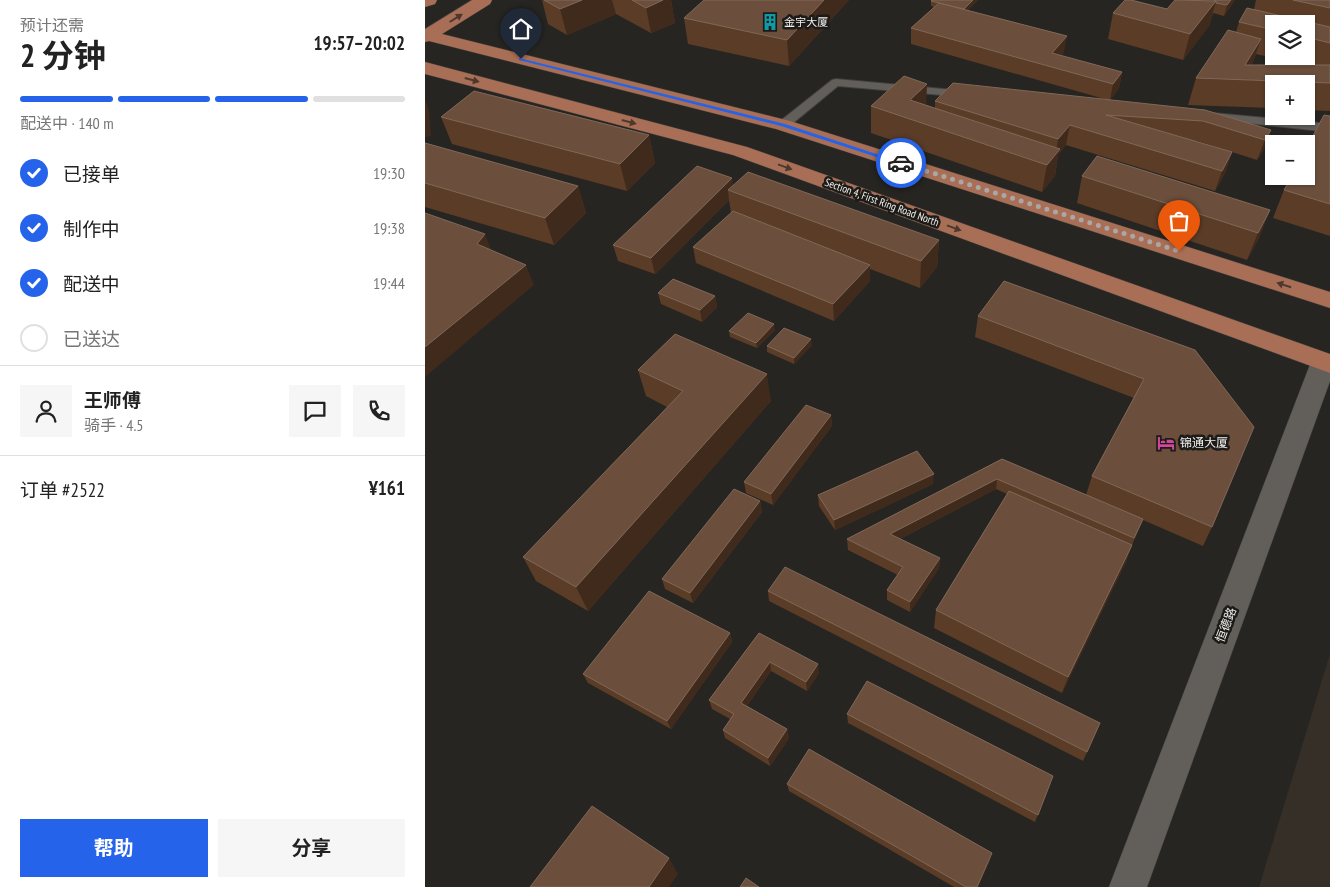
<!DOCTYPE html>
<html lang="zh">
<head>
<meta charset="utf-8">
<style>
	:root { --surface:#fff; --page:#f6f6f6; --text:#222; --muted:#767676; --line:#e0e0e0; --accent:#2563eb }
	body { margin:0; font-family:"PT Sans Narrow","Noto Sans SC",sans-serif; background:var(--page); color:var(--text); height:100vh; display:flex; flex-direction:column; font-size:19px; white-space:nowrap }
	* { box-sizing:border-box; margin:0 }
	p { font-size:16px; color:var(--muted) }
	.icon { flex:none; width:28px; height:28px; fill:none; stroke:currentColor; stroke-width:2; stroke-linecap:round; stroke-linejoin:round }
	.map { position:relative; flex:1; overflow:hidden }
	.sheet { display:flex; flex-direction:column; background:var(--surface); width:425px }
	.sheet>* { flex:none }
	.buttons { position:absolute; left:840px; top:15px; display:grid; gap:10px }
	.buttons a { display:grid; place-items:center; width:50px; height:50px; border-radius:0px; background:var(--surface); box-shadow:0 1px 4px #0004; font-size:25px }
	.pin { position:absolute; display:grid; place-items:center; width:42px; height:42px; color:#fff; margin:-51px -21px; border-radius:50% 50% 50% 0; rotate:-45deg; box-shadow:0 0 5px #0007 }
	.pin .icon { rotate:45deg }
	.courier { position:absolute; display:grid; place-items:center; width:50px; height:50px; margin:-25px; border:4px solid #2563eb; border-radius:50%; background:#fff; color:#222; box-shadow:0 1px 6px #0007 }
	.headline em { font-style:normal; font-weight:700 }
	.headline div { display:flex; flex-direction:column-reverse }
	.headline { display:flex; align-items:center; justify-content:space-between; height:85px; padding:0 20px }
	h1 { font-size:32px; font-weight:700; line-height:38px }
	.bar { display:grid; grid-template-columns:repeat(4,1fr); gap:8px 5px; align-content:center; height:60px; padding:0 20px }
	.bar i { height:6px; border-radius:4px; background:var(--line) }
	.bar .on { background:var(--accent) }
	.bar p { grid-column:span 4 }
	.line { display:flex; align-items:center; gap:12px; padding:0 20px; border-top:1px solid var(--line) }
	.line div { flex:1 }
	.round { display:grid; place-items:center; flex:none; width:52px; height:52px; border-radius:0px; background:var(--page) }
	ol { padding:0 20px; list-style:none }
	li { display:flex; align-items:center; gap:15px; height:55px }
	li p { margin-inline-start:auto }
	li .icon { padding:5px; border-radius:50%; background:var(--accent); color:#fff; stroke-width:4 }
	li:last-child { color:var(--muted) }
	li i { width:28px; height:28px; border:2px solid var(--line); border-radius:50% }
	.action { display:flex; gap:10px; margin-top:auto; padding:10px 20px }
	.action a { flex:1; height:58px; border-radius:0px; background:var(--accent); color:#fff; font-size:20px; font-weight:700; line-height:58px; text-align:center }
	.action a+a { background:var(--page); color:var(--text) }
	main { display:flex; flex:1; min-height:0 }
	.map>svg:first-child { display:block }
	.built { fill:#352f27 }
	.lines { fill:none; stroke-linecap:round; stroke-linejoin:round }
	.service-casing { stroke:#42403d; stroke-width:2 }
	.minor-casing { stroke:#42403d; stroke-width:1 }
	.primary-casing { stroke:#42403d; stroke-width:1 }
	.service { fill:#625f5b; fill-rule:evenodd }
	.minor { fill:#625f5b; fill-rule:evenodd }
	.primary { fill:#a86f56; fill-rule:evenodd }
	.wall { fill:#5b3c27; fill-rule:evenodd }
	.shaded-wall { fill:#402a1c }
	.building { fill:#6b4f3c; stroke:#806858 }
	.oneway { fill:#4e382e }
	.route { fill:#2563eb }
	.done { stroke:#aaa8a6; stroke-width:5; stroke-dasharray:0 9 }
	.labels { text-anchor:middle; stroke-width:5; stroke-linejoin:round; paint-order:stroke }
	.far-poi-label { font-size:11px; fill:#f1efed; stroke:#1d1b18; text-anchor:start }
	.far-street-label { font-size:11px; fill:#f1efed; stroke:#1d1b18 }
	.poi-label { font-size:12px; fill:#f1efed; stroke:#1d1b18; text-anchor:start }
	.street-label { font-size:12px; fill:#f1efed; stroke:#1d1b18 }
</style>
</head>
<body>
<main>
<section class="sheet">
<div class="headline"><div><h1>2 分钟</h1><p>预计还需</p></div><em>19:57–20:02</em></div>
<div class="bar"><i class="on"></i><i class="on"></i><i class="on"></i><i></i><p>配送中 · 140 m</p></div>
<ol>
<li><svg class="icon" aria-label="check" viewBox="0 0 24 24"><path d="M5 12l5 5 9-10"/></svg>已接单<p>19:30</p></li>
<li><svg class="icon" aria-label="check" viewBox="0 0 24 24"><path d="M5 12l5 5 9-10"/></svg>制作中<p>19:38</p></li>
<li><svg class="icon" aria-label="check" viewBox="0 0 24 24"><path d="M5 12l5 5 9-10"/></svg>配送中<p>19:44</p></li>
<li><i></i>已送达</li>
</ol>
<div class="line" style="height:90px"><a class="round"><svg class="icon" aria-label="person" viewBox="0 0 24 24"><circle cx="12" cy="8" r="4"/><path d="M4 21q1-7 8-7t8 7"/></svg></a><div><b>王师傅</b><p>骑手 · 4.5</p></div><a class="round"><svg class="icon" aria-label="chat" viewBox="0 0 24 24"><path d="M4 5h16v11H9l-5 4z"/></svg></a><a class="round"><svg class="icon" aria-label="phone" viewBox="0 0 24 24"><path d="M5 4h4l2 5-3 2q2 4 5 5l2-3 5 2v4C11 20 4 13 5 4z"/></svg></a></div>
<div class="line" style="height:65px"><div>订单 #2522</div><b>¥161</b></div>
<div class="action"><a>帮助</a><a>分享</a></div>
</section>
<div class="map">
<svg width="905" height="887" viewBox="0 0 905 887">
	<rect width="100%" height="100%" fill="#272521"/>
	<path class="built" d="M 905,654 L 905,887 L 834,887 Z"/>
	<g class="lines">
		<g class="service-casing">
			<path id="service" d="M 411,79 L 540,91 L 546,94 L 540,97 L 413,86 L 362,128 L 354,128 L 352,125 L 354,122 L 407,80 Z
				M 788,113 L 905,124 L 905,132 L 784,119 L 782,117 Z"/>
		</g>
		<g class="minor-casing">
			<path id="minor" d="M 899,353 L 905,355 L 905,381 L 722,887 L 684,887 L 886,362 L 890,355 Z"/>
		</g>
		<g class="primary-casing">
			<path id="primary" d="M 0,0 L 12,0 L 10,4 L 0,7 Z
				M 47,0 L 67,0 L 65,4 L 17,34 L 365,121 L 905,292 L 905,308 L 351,129 L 4,41 L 0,42 L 0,29 Z
				M 0,62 L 322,147 L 905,354 L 905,373 L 308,155 L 0,74 Z"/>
		</g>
		<use href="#service" class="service"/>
		<use href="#minor" class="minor"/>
		<use href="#primary" class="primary"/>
	</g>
	<path class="wall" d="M 117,0 L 246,0 L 250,23 L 226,33 L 191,14 L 142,35 L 123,24 Z
		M 424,0 L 364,66 L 263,44 L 259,18 Z
		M 507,0 L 553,0 L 543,10 L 639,52 L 636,56 L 697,72 L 694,88 L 685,100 L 846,130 L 838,151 L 832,160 L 807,152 L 800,173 L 790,191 L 641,145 L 633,155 L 630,176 L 617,192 L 446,133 L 446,106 L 501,105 L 510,108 L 510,101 L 683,100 L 486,44 L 486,28 L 509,7 L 506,6 L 506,1 ZM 769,141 L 772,141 L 804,151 Z
		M 750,0 L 810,0 L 799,16 L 788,13 L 784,26 L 758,60 L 683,39 L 688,13 L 742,9 Z
		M 831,0 L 905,0 L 905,111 L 881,110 L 881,84 L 849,84 L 849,108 L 763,105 L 771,78 L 811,32 L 814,22 L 829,9 ZM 849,24 L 881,24 L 881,56 L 849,56 ZM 831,54 L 877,65 L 827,65 Z
		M 905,116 L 905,236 L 848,218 L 859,190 Z
		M 16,117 L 224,135 L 230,163 L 202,191 L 27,144 Z
		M 0,143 L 153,186 L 161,213 L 129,245 L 0,207 Z
		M 657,176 L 845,210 L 834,238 L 822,260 L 652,203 Z
		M 309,186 L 514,240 L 512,267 L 495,288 L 445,269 L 445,281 L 409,321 L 271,263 L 268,247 L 306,213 L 304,200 L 230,274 L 193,261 L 188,245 Z
		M 233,293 L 290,296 L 292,307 L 277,322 L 236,304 Z
		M 553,316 L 770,350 L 787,527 L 778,546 L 718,520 L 707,545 L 700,564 L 637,693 L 509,628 L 511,610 L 582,494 L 571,489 L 475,539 L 515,558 L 514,568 L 485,612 L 462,600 L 462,590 L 473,575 L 423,550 L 422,539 L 577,459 L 661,495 L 667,476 L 709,398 L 550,337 Z
		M 350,330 L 332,348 L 305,337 L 304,331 Z
		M 387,345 L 369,364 L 342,352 L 342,346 Z
		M 213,370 L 346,401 L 163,611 L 111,581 L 98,557 L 242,407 L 221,396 Z
		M 406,415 L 407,426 L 348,505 L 321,493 L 319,482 Z
		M 508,484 L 410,530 L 394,506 L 393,495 Z
		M 335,501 L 337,512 L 268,603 L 240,589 L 237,579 Z
		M 343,591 L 675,723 L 658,761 L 344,601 Z
		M 305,633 L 307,642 L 246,729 L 163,683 L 158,674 Z
		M 334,633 L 394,673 L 382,691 L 346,671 L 322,706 L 362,729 L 364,738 L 345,766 L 300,738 L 298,730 L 305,719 L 287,709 L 284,700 Z
		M 422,714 L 628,776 L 610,822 L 423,723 Z
		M 362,784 L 565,860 L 553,887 L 529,887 L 364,791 Z"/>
	<path class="shaded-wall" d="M 157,0 L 187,0 L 191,14 L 142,35 L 135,9 Z
		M 238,0 L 246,0 L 250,23 L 226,33 L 221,8 Z
		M 399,0 L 424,0 L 364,66 L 362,40 Z
		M 548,0 L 553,0 L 538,15 L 539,9 Z
		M 806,0 L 810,0 L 799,16 L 802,5 Z
		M 791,1 L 784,26 L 758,60 L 765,34 Z
		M 642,36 L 639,52 L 626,67 L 627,53 Z
		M 836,39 L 827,65 L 820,65 Z
		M 697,72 L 694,88 L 685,100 L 688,84 Z
		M 502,84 L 501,110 L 485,100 Z
		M 0,99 L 4,110 L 6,136 L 0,137 Z
		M 645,125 L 641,145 L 633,155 L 630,176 L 617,192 L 622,165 L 631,153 L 633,139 Z
		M 846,130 L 838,151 L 832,160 L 840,140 Z
		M 224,135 L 230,163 L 202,191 L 195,164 Z
		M 807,152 L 800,173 L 790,191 L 797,171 Z
		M 307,178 L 310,193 L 303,190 L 304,200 L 230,274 L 226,258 Z
		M 153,186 L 161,213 L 129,245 L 120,218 Z
		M 845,210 L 834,238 L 822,260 L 833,233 Z
		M 60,234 L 68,255 L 52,244 Z
		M 514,240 L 512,267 L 495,288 L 496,261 Z
		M 101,265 L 109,285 L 0,377 L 0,347 Z
		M 445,265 L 445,281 L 409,321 L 408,304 Z
		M 290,296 L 292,307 L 277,322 L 275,310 Z
		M 349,324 L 350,330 L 332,348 L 331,343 Z
		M 386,339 L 387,345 L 369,364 L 369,358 Z
		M 342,374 L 346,401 L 163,611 L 151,587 Z
		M 406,415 L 407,426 L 348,505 L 346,494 Z
		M 509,474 L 508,484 L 410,530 L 409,520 Z
		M 572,479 L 571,489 L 465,544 L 465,534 Z
		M 335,501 L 337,512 L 268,603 L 265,593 Z
		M 707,545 L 700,564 L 637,693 L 643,677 Z
		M 515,558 L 514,568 L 485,612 L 485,602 Z
		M 305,633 L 307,642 L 246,729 L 242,721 Z
		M 345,662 L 346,671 L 318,712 L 316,703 Z
		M 393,664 L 394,673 L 382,691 L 381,682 Z
		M 362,729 L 364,738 L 345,766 L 343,758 Z
		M 567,853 L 565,860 L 553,887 L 552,887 Z
		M 244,858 L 253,874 L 244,887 L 224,887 Z"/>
	<path class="building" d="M 119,0 L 157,0 L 135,9 Z
		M 207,0 L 238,0 L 221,8 Z
		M 279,0 L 399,0 L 362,40 L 259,18 Z
		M 507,0 L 548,0 L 539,9 L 506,1 Z
		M 700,0 L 706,0 L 742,9 L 750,0 L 791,1 L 765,34 L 688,13 Z
		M 789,0 L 806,0 L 802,5 L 791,3 L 791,1 Z
		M 868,0 L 905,0 L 905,8 Z
		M 514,3 L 642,36 L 627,53 L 697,72 L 688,84 L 486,28 Z
		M 822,8 L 905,27 L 905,43 L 881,37 L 881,24 L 849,24 L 849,30 L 814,22 Z
		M 803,30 L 836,39 L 820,65 L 905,65 L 905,83 L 771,78 Z
		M 479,76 L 502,84 L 485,100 L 635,149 L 622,165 L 446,106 Z
		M 528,83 L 780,110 L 846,130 L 840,140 L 778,121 L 681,115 L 807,152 L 797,171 L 645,125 L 633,139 L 510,101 Z
		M 49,91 L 224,135 L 195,164 L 16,117 Z
		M 899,115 L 905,116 L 905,204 L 859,190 L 867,176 L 881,176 L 881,149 Z
		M 0,143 L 153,186 L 120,218 L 0,183 Z
		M 672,156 L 845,210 L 833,233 L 657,176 Z
		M 272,166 L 307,178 L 226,258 L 188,245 Z
		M 323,172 L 514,240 L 496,261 L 303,190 Z
		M 308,211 L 445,265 L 408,304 L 268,247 Z
		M 0,213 L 60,234 L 52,244 L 101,265 L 0,347 Z
		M 248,279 L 290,296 L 275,310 L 233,293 Z
		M 579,281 L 770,350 L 829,427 L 787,527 L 667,476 L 719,379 L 553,316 Z
		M 323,313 L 349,324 L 331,343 L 304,331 Z
		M 359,328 L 386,339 L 369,358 L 342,346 Z
		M 250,334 L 342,374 L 151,587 L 98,557 L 258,391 L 213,370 Z
		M 381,405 L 406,415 L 346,494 L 319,482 Z
		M 492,451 L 509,474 L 409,520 L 393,495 Z
		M 577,459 L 718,519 L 709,538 L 572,479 L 465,534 L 515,558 L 485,602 L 462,590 L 478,567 L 422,539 Z
		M 309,489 L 335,501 L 265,593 L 237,579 Z
		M 584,491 L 707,545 L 643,677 L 511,610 Z
		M 360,567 L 675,723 L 662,752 L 343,591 Z
		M 224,591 L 305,633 L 242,721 L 158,674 Z
		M 334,633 L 393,664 L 381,682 L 345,662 L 316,703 L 362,729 L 343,758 L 298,730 L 309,714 L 284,700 Z
		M 442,681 L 628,776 L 613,815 L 422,714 Z
		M 384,749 L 567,853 L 552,887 L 541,887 L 362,784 Z
		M 167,806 L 244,858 L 224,887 L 105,887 Z
		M 321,878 L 334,887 L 315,887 Z"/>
	<defs><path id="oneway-solid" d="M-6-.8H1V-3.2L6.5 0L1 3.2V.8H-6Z" transform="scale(1.25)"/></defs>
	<g class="oneway">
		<use href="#oneway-solid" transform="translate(31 18) rotate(-32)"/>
		<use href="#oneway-solid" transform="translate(47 80) rotate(15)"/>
		<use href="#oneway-solid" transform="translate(204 122) rotate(15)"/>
		<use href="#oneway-solid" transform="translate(360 167) rotate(20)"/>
		<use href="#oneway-solid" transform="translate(529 228) rotate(20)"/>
		<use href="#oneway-solid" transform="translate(859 285) rotate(-162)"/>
	</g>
	<path class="route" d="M 94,58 L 360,124 L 479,163 L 473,164 L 356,126 L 94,60 Z"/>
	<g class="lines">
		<path class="done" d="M 476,163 L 754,251"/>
	</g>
	<defs>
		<g id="building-bare" transform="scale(1.35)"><path d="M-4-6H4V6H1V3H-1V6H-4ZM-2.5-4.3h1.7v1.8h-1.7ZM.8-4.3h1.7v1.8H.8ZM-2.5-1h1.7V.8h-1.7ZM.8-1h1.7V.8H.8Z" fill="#0f9aa8" stroke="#1d1b18" stroke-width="2.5" paint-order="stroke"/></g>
		<g id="hotel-bare" transform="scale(1.35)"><path d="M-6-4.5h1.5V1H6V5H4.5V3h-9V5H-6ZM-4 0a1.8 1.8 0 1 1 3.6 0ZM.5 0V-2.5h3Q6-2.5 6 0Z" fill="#d1479c" stroke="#1d1b18" stroke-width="2.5" paint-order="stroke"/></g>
	</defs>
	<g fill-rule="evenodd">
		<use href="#building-bare" x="345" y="22"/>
		<use href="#hotel-bare" x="741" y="443"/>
	</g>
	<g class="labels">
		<g class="far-poi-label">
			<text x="359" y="26">金宇大厦</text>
		</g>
		<g class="far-street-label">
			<text transform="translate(457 202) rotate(20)" y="4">Section 4, First Ring Road North</text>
		</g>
		<g class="poi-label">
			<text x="755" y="447">锦通大厦</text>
		</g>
		<g class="street-label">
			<text transform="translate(801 625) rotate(-69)" y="4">恒德路</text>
		</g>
	</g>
</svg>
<div class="buttons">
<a><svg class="icon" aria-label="layers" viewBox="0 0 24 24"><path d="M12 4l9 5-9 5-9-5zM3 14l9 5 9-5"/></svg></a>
<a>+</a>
<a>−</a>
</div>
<div class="pin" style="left:754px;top:251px;background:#ea580c"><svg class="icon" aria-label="bag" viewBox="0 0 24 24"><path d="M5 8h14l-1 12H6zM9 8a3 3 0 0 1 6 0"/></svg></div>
<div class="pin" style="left:96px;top:59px;background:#1f2937"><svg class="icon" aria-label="home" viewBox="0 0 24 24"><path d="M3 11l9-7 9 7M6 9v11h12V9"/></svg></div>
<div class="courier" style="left:476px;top:163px"><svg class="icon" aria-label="car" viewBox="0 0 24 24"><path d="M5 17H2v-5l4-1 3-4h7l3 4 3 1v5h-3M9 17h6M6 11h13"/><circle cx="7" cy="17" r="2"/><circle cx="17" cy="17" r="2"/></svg></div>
</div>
</main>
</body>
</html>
